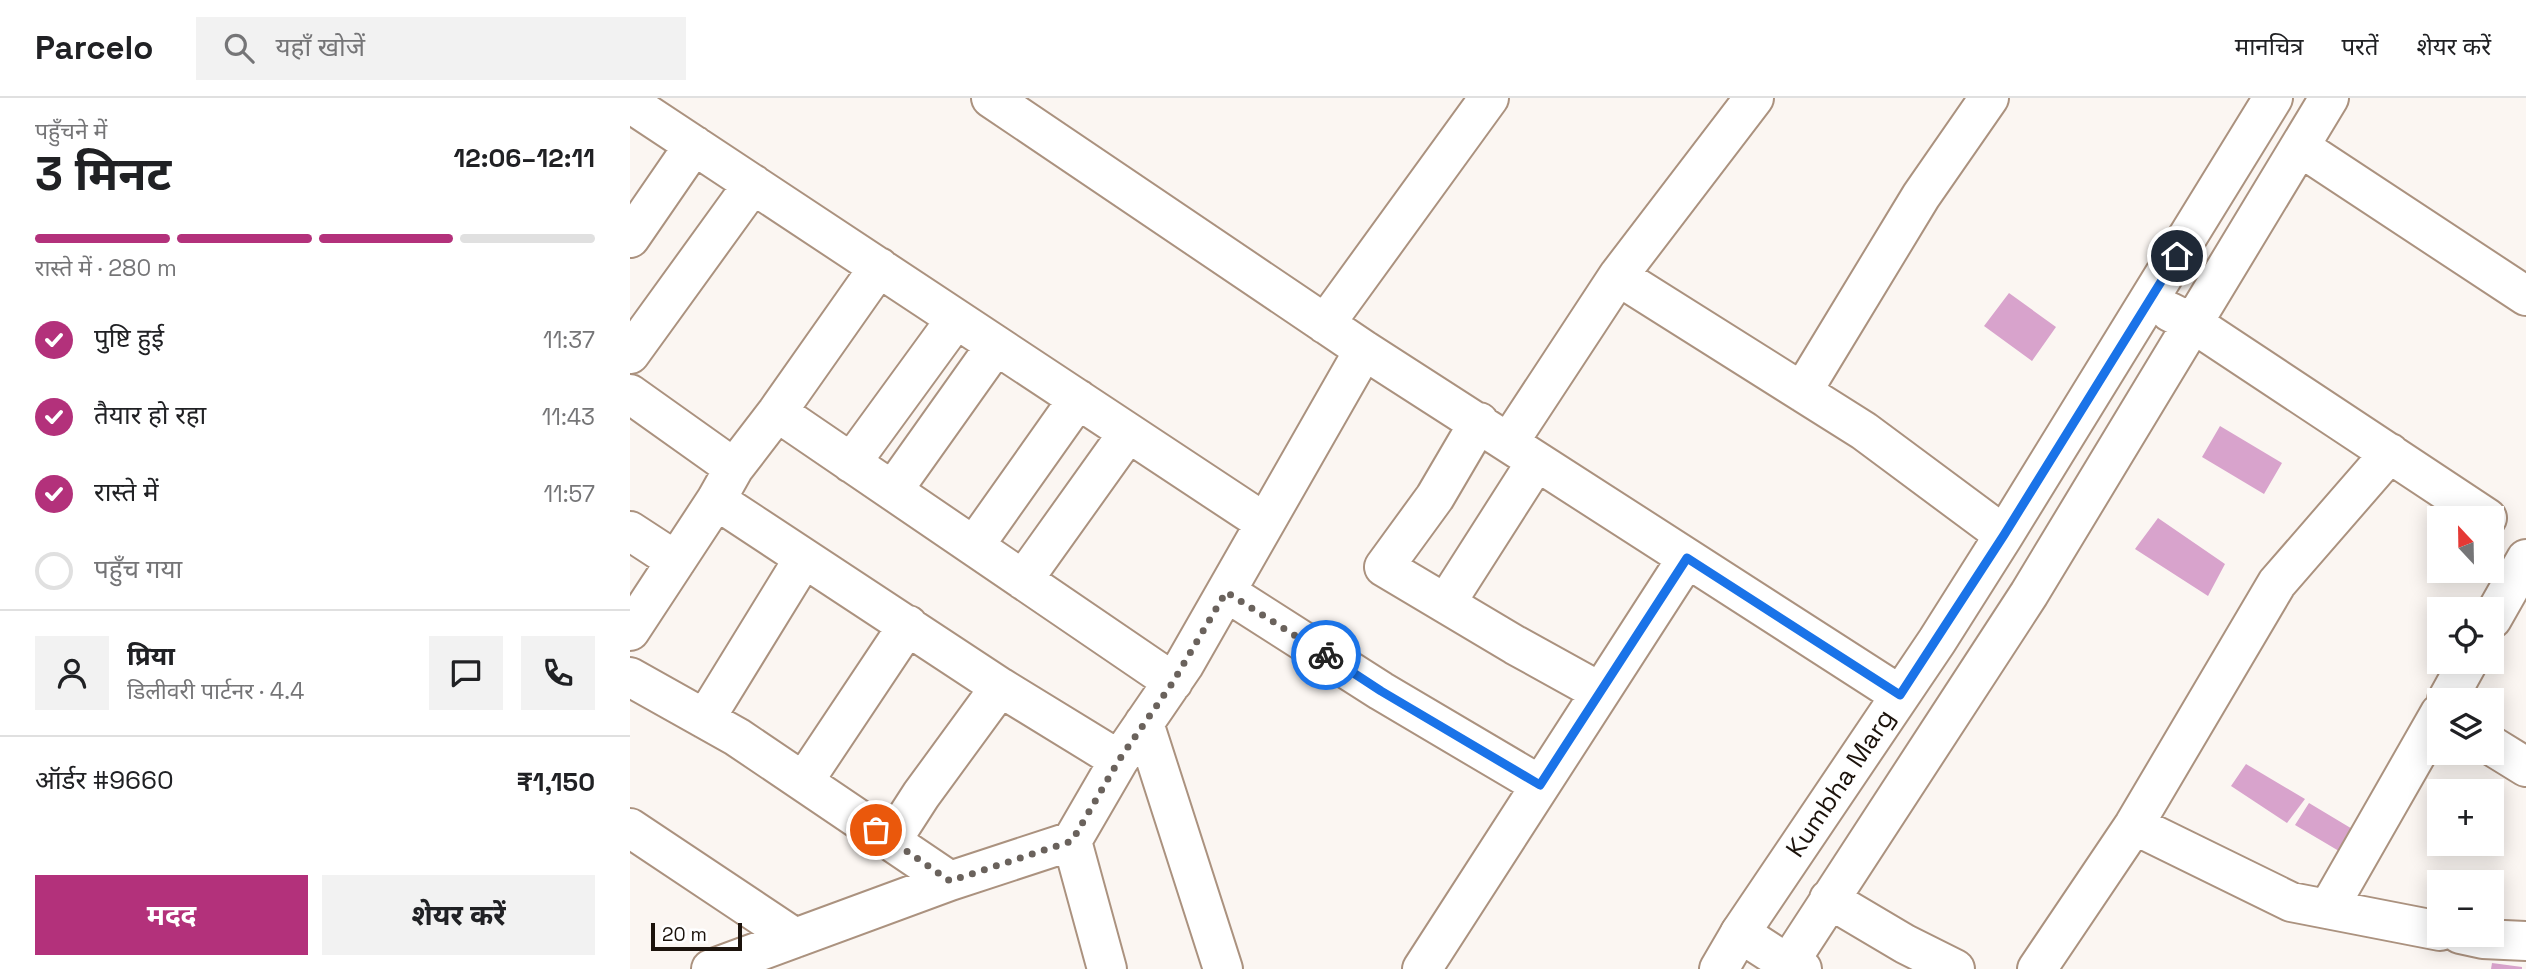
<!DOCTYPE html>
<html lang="hi">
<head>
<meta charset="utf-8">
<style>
	:root { --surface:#fff; --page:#f2f2f2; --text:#202124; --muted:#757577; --line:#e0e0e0; --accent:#b3317b }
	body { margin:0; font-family:"Space Grotesk","Noto Sans Devanagari",sans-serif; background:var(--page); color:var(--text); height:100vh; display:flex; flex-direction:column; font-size:26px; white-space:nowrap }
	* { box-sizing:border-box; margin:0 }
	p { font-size:23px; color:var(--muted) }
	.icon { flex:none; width:38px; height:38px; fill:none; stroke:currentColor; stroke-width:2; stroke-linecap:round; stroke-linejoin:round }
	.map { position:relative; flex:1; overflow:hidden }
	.sheet { display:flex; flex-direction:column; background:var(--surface); width:630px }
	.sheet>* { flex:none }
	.needle { width:46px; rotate:338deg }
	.buttons { position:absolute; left:1797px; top:408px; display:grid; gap:14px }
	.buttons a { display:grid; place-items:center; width:77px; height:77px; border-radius:0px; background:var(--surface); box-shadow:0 4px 18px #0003; font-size:35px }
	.scale { position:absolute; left:21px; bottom:18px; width:91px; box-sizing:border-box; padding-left:7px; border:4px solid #1c130c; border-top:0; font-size:19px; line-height:24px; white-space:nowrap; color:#1c130c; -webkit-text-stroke:5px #fff; paint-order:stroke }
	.pin { position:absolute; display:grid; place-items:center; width:60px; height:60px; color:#fff; margin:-30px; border:4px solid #fff; border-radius:50%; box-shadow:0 2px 7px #0007 }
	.courier { position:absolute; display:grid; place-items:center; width:70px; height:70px; margin:-35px; border:5px solid #1a73e8; border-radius:50%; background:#fff; color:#222; box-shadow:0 2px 9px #0007 }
	.summary em { font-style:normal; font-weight:700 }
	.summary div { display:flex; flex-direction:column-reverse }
	.summary { display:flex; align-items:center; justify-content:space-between; height:119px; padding:0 35px }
	h1 { font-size:46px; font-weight:700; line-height:52px }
	.bar { display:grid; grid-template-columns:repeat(4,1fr); gap:10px 7px; align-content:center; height:84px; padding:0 35px }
	.bar i { height:9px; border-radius:5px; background:var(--line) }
	.bar .on { background:var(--accent) }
	.bar p { grid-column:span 4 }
	.line { display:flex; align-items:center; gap:18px; padding:0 35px; border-top:2px solid var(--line) }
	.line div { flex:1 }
	.round { display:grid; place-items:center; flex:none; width:74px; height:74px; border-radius:0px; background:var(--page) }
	ol { padding:0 35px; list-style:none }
	li { display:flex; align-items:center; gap:21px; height:77px }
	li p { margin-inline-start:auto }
	li .icon { padding:7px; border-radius:50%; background:var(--accent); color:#fff; stroke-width:4 }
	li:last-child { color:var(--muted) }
	li i { width:38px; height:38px; border:4px solid var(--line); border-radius:50% }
	.action { display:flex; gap:14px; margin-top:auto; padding:14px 35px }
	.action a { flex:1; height:80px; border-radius:0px; background:var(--accent); color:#fff; font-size:28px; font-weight:700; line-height:80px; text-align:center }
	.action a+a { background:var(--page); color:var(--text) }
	header { display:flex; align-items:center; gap:42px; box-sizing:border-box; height:98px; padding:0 35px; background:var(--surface); border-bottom:2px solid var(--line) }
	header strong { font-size:33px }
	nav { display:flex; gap:38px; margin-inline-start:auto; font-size:24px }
	.search { width:490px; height:63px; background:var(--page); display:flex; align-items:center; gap:18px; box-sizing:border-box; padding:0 24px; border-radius:0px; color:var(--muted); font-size:26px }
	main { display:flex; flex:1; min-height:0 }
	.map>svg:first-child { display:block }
	.building { fill:#d8a3cc }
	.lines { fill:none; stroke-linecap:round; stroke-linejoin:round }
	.minor-casing { stroke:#ab927f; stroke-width:42 }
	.major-casing { stroke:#ab927f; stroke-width:42 }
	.minor { stroke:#fff; stroke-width:38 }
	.major { stroke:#fff; stroke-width:38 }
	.done { stroke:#6a625c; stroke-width:7; stroke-dasharray:0 12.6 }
	.route { stroke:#1a73e8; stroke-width:9 }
	.labels { text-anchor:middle; stroke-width:5; stroke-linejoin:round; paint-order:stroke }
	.street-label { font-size:26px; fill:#1c130c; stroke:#fff }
</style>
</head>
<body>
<header>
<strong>Parcelo</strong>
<div class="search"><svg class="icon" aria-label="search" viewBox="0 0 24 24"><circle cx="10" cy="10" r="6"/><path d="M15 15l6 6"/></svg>यहाँ खोजें</div>
<nav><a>मानचित्र</a><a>परतें</a><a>शेयर करें</a></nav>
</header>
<main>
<section class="sheet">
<div class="summary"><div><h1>3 मिनट</h1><p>पहुँचने में</p></div><em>12:06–12:11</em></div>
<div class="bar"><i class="on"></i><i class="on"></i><i class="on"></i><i></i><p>रास्ते में · 280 m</p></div>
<ol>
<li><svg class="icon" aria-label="check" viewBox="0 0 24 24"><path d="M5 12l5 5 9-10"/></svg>पुष्टि हुई<p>11:37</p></li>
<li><svg class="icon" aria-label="check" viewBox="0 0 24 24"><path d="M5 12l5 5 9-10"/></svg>तैयार हो रहा<p>11:43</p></li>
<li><svg class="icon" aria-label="check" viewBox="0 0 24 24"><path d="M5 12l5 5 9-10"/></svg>रास्ते में<p>11:57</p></li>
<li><i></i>पहुँच गया</li>
</ol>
<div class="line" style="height:126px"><a class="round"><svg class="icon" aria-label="person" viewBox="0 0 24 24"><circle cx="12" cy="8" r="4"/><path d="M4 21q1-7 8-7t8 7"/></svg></a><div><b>प्रिया</b><p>डिलीवरी पार्टनर · 4.4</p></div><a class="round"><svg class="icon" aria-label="chat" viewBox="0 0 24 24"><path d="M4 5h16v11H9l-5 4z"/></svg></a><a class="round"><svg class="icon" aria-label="phone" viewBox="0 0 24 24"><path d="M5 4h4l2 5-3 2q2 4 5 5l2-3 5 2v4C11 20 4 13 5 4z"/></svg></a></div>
<div class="line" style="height:91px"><div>ऑर्डर #9660</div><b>₹1,150</b></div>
<div class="action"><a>मदद</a><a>शेयर करें</a></div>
</section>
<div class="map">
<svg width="1896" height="871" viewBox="0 0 1896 871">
	<rect width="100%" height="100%" fill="#fbf6f2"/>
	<path class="building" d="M 1379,195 L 1426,229 L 1402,263 L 1354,228 Z
		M 1590,328 L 1652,365 L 1634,396 L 1572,359 Z
		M 1528,420 L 1595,466 L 1578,498 L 1505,451 Z
		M 1616,666 L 1675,701 L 1657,725 L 1601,688 Z
		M 1679,705 L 1729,735 L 1714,756 L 1665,727 Z
		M 1862,865 L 1892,869 L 1892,871 L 1861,871 Z"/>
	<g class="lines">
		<g class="minor-casing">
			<path id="minor" d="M 361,0 L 734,252 L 1270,597
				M 1124,0 L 988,178 L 1234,333 L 1374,437
				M 0,5 L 635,425
				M 1670,49 L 1896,198
				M 0,140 L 64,47
				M 1540,214 L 1564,226 L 1857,420
				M 695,226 L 859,0
				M 0,256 L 123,86
				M 1172,294 L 1291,98 L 1359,0
				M 0,296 L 104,370
				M 147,314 L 543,584
				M 849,324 L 805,399 L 754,469 L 885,547 L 970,594
				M 879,344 L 988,178
				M 221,365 L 326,221
				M 263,392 L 366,247
				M 86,402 L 370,589 L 291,697 L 262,742
				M 0,433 L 46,463
				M 344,448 L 448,301
				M 393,482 L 498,335
				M 596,494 L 751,593 L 910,687
				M 816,505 L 906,364
				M 1862,521 L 1896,461
				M 0,533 L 86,402 L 104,370 L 147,314 L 249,169
				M 0,579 L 107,639 L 320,783
				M 370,589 L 489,662
				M 1817,602 L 1838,564
				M 75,621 L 174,460
				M 514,625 L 593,871
				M 1862,648 L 1896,669
				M 174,683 L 278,527
				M 1504,727 L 1661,804 L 1810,833
				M 0,730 L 165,840
				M 442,743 L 477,871
				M 1199,801 L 1275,846 L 1325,871
				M 1698,811 L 1810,615
				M 1110,835 L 1307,543 L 1374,437 L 1643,0
				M 1830,836 L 1853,841 L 1896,843
				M 1158,866 L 1399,496 L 1699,0
				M 81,871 L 320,783 L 442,743 L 489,662 L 554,567 L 734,252
				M 792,871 L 1057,460
				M 1407,871 L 1504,727 L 1647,485 L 1760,355"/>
		</g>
		<g class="major-casing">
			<path id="major" d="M 1089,871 L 1110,835 L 1158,866 L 1172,871"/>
		</g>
		<use href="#minor" class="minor"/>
		<use href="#major" class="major"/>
	</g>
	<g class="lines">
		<path class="done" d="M 246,732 L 320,783 L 442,743 L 489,662 L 543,584 L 596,494 L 696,557"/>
		<path class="route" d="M 696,557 L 751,593 L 910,687 L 1057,460 L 1270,597 L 1374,437 L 1547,158"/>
	</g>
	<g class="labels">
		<g class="street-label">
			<text transform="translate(1210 685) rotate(-56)" y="9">Kumbha Marg</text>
		</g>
	</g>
</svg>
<div class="buttons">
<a><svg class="needle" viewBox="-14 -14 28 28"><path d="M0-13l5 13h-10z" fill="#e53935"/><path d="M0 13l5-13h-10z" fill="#757577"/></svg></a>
<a><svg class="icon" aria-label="locate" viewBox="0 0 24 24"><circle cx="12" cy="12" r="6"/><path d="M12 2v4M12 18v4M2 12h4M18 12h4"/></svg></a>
<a><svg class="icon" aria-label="layers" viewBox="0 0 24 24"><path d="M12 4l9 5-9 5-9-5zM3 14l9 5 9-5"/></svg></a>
<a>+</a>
<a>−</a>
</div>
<div class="scale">20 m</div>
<div class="pin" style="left:246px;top:732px;background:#ea580c"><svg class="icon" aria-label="bag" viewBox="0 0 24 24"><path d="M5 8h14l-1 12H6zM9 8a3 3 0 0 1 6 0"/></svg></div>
<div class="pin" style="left:1547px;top:158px;background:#1f2937"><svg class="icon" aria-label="home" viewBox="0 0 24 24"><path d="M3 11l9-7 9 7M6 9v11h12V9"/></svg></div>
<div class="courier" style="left:696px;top:557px"><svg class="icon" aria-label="bike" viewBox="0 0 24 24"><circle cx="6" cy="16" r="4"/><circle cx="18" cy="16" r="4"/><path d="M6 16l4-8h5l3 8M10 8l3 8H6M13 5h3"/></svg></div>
</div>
</main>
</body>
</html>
